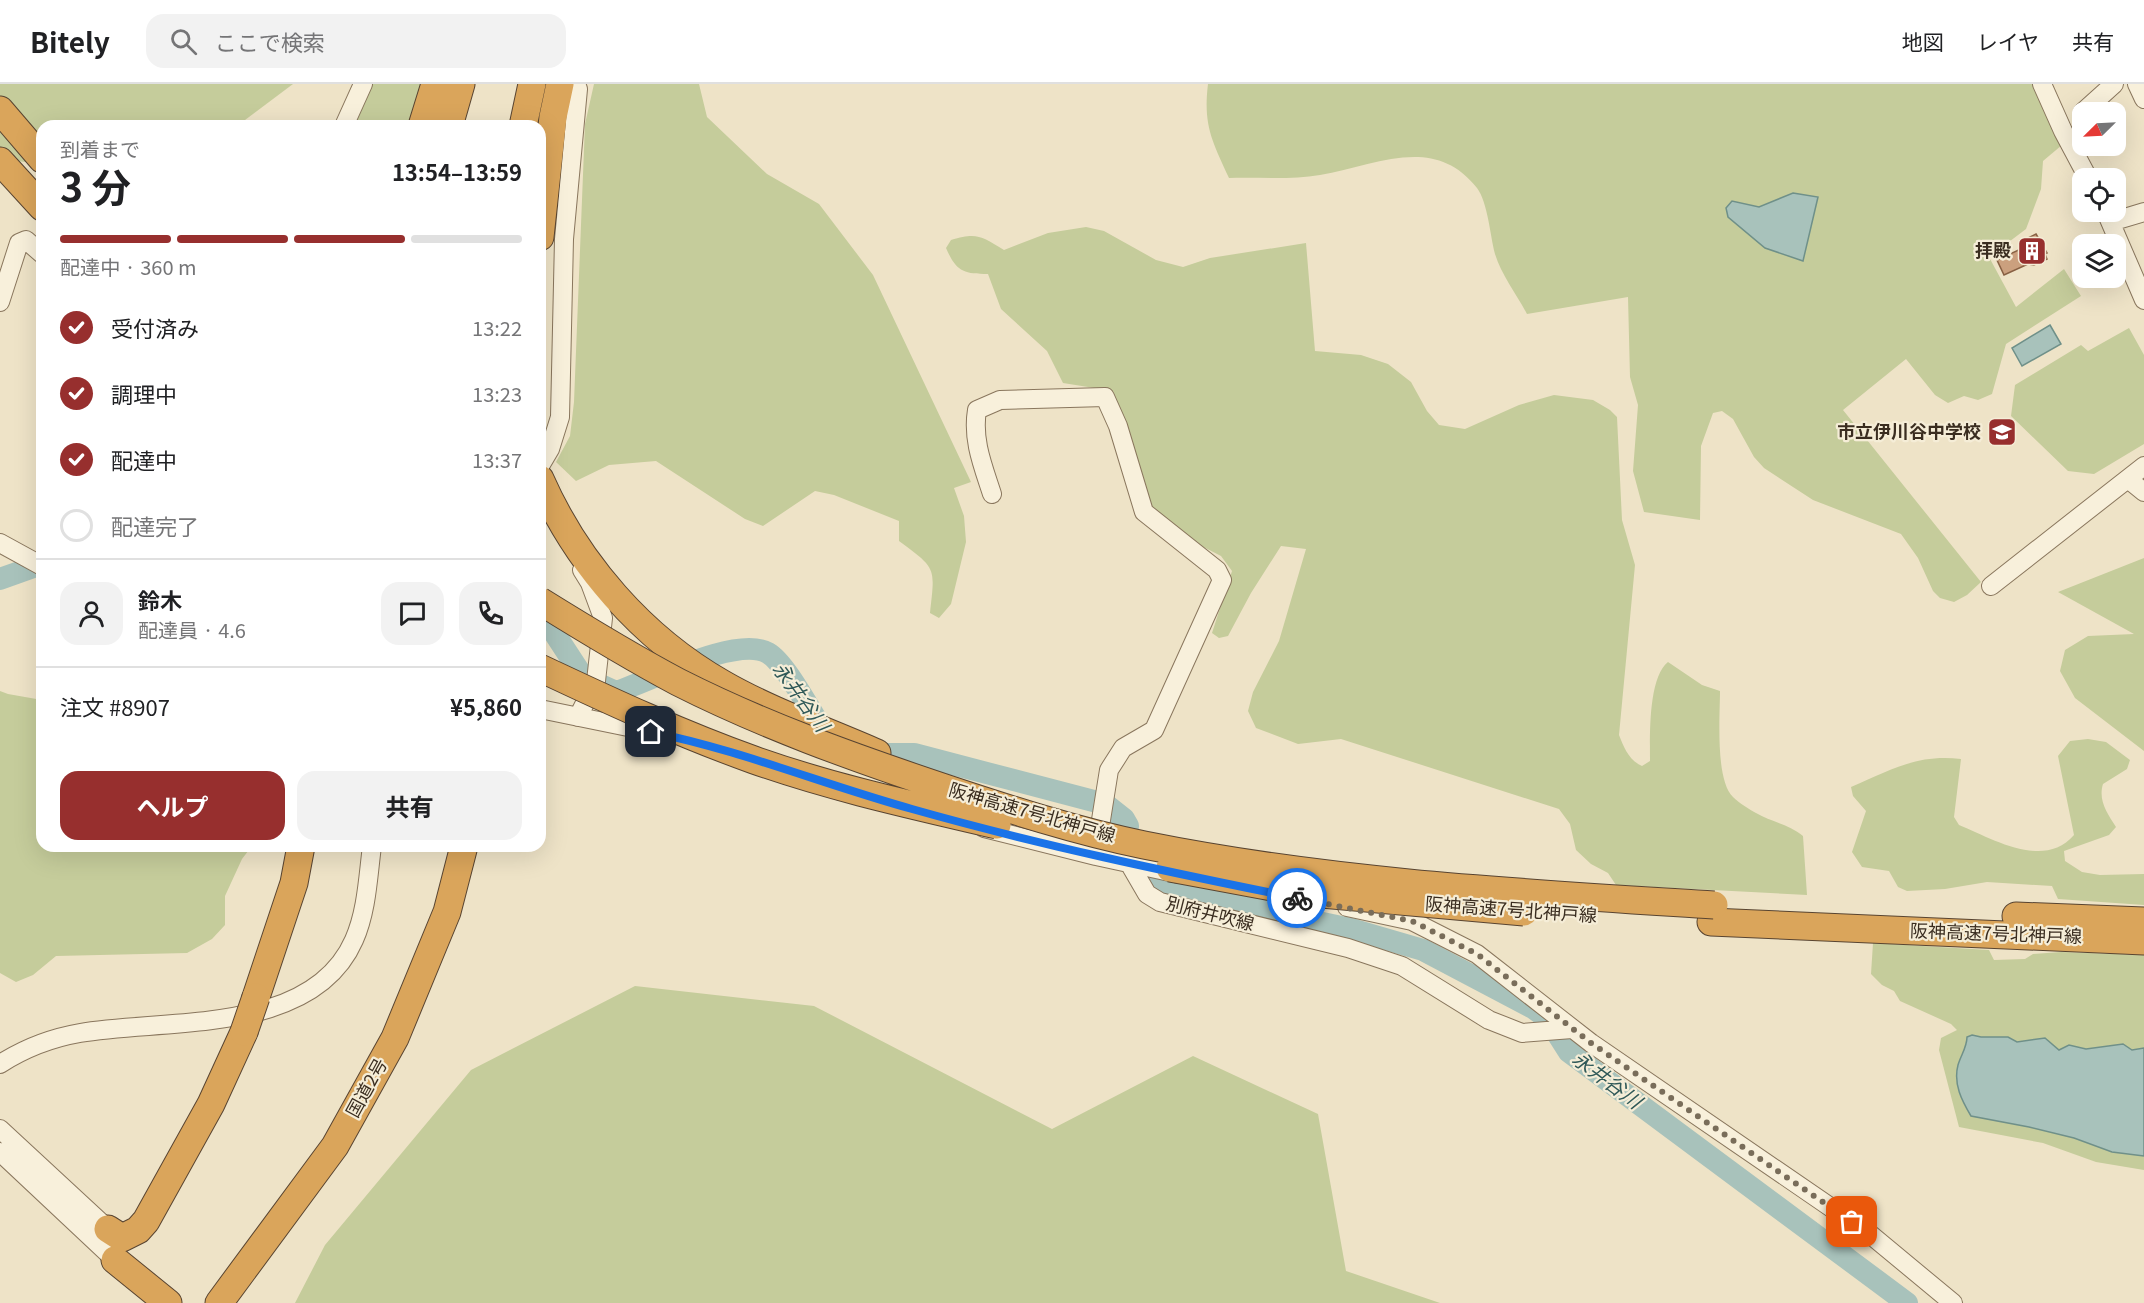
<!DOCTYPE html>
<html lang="ja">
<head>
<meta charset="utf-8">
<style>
	:root { --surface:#fff; --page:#f2f2f2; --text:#202124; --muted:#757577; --line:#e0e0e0; --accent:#972f2e }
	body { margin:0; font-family:Georgia,"Noto Sans JP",serif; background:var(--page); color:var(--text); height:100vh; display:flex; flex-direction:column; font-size:22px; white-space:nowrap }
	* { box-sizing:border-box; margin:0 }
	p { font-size:20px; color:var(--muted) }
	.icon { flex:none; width:33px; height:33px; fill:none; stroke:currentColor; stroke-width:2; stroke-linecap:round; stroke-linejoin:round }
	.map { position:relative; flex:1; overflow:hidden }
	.side { position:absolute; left:36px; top:36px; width:510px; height:732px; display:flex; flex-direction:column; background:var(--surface); border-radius:18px; box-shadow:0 6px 24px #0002 }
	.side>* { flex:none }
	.needle { width:39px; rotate:246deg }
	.fabs { position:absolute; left:2072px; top:18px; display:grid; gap:12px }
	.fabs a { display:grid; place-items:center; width:54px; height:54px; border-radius:12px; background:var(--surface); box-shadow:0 6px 24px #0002; font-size:30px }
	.pin { position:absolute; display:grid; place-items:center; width:51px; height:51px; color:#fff; margin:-26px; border-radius:12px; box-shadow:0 3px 9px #0006 }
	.courier { position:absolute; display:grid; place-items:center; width:60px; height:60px; margin:-30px; border:4px solid #1a73e8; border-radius:50%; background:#fff; color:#222; box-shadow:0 2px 8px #0007 }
	.headline em { font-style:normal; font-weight:700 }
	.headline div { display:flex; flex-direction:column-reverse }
	.headline { display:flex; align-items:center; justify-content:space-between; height:102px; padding:0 24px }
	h1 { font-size:39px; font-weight:700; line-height:45px }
	.bar { display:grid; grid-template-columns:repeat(4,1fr); gap:9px 6px; align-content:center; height:72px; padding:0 24px }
	.bar i { height:8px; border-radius:4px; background:var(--line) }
	.bar .current { background:var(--accent) }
	.bar p { grid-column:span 4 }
	.line { display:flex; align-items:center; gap:15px; padding:0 24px; border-top:2px solid var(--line) }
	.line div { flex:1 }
	.round { display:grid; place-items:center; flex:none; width:63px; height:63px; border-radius:18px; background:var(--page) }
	ol { padding:0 24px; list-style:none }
	li { display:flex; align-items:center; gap:18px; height:66px }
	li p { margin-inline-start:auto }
	li .icon { padding:6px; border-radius:50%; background:var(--accent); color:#fff; stroke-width:4 }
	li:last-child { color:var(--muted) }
	li i { width:33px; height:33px; border:3px solid var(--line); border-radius:50% }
	.cta { display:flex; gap:12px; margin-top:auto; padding:12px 24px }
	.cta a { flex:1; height:69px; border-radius:18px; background:var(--accent); color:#fff; font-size:24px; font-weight:700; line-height:69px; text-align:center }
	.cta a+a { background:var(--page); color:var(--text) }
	header { display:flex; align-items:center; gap:36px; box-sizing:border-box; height:84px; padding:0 30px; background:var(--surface); border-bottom:2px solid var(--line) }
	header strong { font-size:28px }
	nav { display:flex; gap:33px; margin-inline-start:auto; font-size:21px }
	.search { width:420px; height:54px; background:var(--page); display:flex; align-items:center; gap:15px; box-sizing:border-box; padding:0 21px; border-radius:18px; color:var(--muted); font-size:22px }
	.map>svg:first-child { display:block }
	.green { fill:#c5cc9b; fill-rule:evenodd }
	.water { fill:#a8c2bb; stroke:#6f9089; stroke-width:1.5 }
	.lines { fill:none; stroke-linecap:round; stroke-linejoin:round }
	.river { stroke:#a8c2bb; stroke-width:22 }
	.building { fill:#cba07e; stroke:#886043; stroke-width:1.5 }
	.minor-casing { stroke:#89765d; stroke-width:20 }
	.highway-casing { stroke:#584431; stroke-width:29 }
	.minor { stroke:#f8f0db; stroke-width:18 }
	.highway { stroke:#daa55b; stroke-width:27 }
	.highway-bridge-casing { stroke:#584431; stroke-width:29; stroke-linecap:butt }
	.highway-bridge { stroke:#daa55b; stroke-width:27 }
	.done { stroke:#796d5a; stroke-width:6; stroke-dasharray:0 10.8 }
	.route { stroke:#1a73e8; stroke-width:8 }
	.labels { text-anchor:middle; stroke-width:4.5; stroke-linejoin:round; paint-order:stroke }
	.poi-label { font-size:18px; font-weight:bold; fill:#3a2d20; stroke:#f5edd7; text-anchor:end }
	.street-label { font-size:18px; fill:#3a2d20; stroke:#f5edd7 }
	.water-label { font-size:20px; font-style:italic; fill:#305958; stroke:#f5edd7 }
</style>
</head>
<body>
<header>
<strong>Bitely</strong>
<div class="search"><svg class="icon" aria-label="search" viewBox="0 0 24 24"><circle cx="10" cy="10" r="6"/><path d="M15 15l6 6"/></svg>ここで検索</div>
<nav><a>地図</a><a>レイヤ</a><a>共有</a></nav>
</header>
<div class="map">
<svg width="2144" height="1219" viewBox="0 0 2144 1219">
	<rect width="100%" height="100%" fill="#eee3c7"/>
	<path class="green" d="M 0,0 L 293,0 L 237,42 L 42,42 L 42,80 L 0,75 Z
		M 373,0 L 422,0 L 408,42 L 354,42 Z
		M 594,0 L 699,0 L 707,33 L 767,90 L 819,120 L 873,191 L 971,398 L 954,404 L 964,432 L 966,458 L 951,520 L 939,534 L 930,529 C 935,483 937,485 899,457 L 899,437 L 834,411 L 815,407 L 763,442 L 745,435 L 656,377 L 609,381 L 576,397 L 556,378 L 570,352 L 574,318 L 585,40 Z
		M 1208,0 L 2033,0 L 2062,61 L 2043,77 L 2041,105 L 2026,145 L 1989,173 L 2016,223 L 2064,185 L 2081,212 L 2006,260 L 1992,310 L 1978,316 L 1964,312 L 1948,319 L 1935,311 L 1906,275 L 1843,326 L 1981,498 L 1967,511 L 1954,518 L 1940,514 L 1933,507 L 1918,474 L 1901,450 L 1813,416 L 1764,384 L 1754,373 L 1733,335 L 1722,327 L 1713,329 L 1701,362 L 1700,436 L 1644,428 L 1633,387 L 1638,321 L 1630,293 L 1628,213 L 1527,230 C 1517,211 1501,190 1495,170 C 1490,151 1488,119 1477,104 C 1434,49 1375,82 1320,91 C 1291,96 1259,93 1229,94 C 1212,57 1203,41 1208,0 ZM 1793,109 L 1765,164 L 1732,117 L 1759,123 Z
		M 1086,143 L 1104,147 L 1156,176 L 1183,183 L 1210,174 L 1306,159 L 1315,267 L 1361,271 L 1388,280 L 1411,298 L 1427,327 L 1439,341 L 1465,345 L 1519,321 L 1554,311 L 1593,316 L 1610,326 L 1617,333 L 1622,436 L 1635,481 L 1619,651 C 1624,664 1629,676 1642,682 L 1650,677 C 1650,652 1648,594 1668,578 L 1702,601 L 1720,607 C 1720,631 1715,696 1733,713 C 1739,719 1749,725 1756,729 C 1771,738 1789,740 1803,752 L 1807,811 L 1616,801 L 1608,789 L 1591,780 L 1576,766 L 1570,740 L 1559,725 L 1341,655 L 1298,660 L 1256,644 L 1248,627 L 1253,608 L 1279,557 L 1306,465 L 1281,462 L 1251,509 L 1228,552 L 1219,554 L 1212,549 L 1232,487 L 1221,472 L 1180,451 L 1144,415 L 1113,307 L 1063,299 L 1047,267 L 1001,225 L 988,190 C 963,190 956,187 946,164 L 951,156 C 977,148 981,152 1004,166 L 1048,149 Z
		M 2129,244 L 2144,271 L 2144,360 L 2094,390 L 2068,387 L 2011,332 L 2015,301 L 2081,261 L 2088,267 Z
		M 2144,474 L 2144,667 L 2075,614 L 2060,587 L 2065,566 L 2088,552 L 2134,550 L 2058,508 Z
		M 0,607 L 8,610 L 42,616 L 42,762 L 252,762 L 242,775 L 225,812 L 225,841 L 212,855 L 187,869 L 56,872 L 33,891 L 16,898 L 0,889 Z
		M 2088,655 L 2106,658 L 2130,676 L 2127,685 L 2103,700 C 2098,716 2107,729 2116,743 L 2109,751 L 2064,767 L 2065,777 L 2082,788 L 2100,791 L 2144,790 L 2144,821 L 2058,815 L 2052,802 L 1987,798 L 1945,805 L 1907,807 L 1898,803 L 1889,787 L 1862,783 L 1852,768 L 1866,727 L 1853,712 L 1851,703 C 1891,686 1916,670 1961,675 L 1954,733 L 1959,741 C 1993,755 2044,786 2074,751 L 2058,672 L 2070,657 Z
		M 1873,859 L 1989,866 L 1994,876 L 2025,875 L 2033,870 L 2061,868 L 2144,871 L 2144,964 L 2132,966 L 2123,960 L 2086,965 L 2069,961 L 2059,966 L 2045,954 L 2017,958 L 2008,953 L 1981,953 L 1972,951 L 1967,953 C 1967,963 1961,971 1958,981 C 1953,1000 1962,1017 1971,1032 L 2029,1043 L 2074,1054 L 2112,1068 L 2144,1072 L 2144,1086 L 2096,1078 L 2043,1059 L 1959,1043 L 1939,966 L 1941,954 L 1957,946 L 1951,940 L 1900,917 L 1894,907 L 1882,901 L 1871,890 Z
		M 635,902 L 814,922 L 1052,1045 L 1193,972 L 1318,1030 L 1346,1187 L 1440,1219 L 295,1219 L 325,1161 L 471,986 Z"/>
	<path class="water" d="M 1793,109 L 1818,113 L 1803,177 L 1765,164 L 1728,133 L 1726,124 L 1732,117 L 1759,123 Z
		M 2050,241 L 2061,260 L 2022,282 L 2012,264 Z
		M 1972,951 L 1981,953 L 2008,953 L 2017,958 L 2045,954 L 2059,966 L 2069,961 L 2086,965 L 2123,960 L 2132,966 L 2144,964 L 2144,1072 L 2112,1068 L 2074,1054 L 2029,1043 L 1971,1032 C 1962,1017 1953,1000 1958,981 C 1961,971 1967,963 1967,953 Z"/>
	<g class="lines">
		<path class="river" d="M 0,495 L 42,480
			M 540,527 L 583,593 L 616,608 C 650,597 737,551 768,569 C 786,579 813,632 826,651
			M 862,667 L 868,670 L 914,670 L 1105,720 L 1124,735 L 1128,742
			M 1150,792 L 1156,804 L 1351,845 L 1423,866 L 1533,924 L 1548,935 L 1569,968 L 1907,1219"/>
	</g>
	<path class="building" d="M 2036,150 L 2047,169 L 2045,170 L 2047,175 L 2034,181 L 2028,180 L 2004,191 L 1997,176 L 2021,165 L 2019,161 L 2023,160 L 2022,157 Z"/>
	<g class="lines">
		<g class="minor-casing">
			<path id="minor" d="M 2042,0 L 2063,47 L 2088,94
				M 2137,0 L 2144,15
				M 2083,28 L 2114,0
				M 344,42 L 363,0
				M 2106,128 L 2144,216
				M 2111,138 L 2144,128
				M 0,218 L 19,159 L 26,156 L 42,170
				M 540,382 L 550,365 L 560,333 L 564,155 L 578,5 L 576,0
				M 2128,395 L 2144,408
				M 992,410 C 983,382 972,356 977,326 L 1000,316 L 1105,313 L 1118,342 L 1144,428 L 1217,486 L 1222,496 L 1154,646 L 1123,664 L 1109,686 L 1097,761
				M 0,459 L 42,482
				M 1991,502 L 2144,382
				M 540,625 L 667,651
				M 578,633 L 596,597 L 603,534 L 590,499 L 582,486
				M 984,744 L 1096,772 L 1179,790
				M 1129,779 L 1147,810 L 1160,818 L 1348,864 L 1402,882 L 1489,936 L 1522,949 L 1572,945
				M 1347,823 L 1412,837 L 1477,870 L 1591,959 L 1871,1151 L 1953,1219
				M 0,980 C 25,964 51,954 80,949 C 166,934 312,952 354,856 C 367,827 368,792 372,762
				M 0,1045 L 108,1145
				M 0,1068 L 115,1176"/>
		</g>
		<g class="highway-casing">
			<path id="highway" d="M 0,26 L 42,75
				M 422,42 L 435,0
				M 449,42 L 461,0
				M 523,42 L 532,0
				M 0,77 L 42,123
				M 540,153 L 553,33 L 560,0
				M 540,395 C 577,479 642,554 723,600 C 770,627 827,647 877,669
				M 2016,832 L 2144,837
				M 1711,838 L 2144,857
				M 256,913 L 294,799 L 301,762
				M 108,1145 L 122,1154 L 138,1146 L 146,1137 L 211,1020 L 244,948
				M 115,1176 L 168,1219
				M 219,1219 L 335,1062 L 395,954 L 447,828 L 464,762"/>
		</g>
		<use href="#minor" class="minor"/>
		<use href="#highway" class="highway"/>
		<g class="highway-bridge-casing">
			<path id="highway-bridge" d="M 540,517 C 585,545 631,573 678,598 C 763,641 852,673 942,703 C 1008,725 1076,747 1144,761 C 1332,799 1524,809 1714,821
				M 540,584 C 610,617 681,650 754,676 C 833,704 916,722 997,741
				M 1170,784 L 1299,808 L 1524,828
				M 244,948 L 256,913"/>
		</g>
		<use href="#highway-bridge" class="highway-bridge"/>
	</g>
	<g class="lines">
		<path class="done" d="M 1297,814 L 1412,837 L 1477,870 L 1591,959 L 1852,1138"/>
		<path class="route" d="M 651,648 C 740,666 825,701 912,725 C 1039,761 1168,788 1297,814"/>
	</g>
	<defs>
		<g id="building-square" transform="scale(1.5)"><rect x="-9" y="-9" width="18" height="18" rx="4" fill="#972f2e" stroke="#f5edd7"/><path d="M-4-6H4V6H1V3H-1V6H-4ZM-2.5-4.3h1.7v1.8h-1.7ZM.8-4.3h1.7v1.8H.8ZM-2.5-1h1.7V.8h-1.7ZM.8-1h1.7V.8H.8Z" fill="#fff"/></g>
		<g id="school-square" transform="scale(1.5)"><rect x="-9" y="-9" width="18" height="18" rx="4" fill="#972f2e" stroke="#f5edd7"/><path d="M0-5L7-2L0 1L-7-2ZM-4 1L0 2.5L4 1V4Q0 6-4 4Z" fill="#fff"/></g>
	</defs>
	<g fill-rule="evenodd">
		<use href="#building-square" x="2032" y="167"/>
		<use href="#school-square" x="2002" y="348"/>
	</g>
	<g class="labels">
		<g class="poi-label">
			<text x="2011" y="173">拝殿</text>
			<text x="1981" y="354">市立伊川谷中学校</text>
		</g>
		<g class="street-label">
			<text transform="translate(1032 729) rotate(16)" y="6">阪神高速7号北神戸線</text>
			<text transform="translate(1511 826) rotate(4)" y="6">阪神高速7号北神戸線</text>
			<text transform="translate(1210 830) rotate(14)" y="6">別府井吹線</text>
			<text transform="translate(1996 850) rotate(2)" y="6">阪神高速7号北神戸線</text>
			<text transform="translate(367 1004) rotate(-61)" y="6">国道2号</text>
		</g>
		<g class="water-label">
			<text transform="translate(801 613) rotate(54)" y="7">永井谷川</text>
			<text transform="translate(1607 996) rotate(37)" y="7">永井谷川</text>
		</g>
	</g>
</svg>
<div class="fabs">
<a><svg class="needle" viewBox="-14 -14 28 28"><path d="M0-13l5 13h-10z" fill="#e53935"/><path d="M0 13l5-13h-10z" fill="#757577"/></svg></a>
<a><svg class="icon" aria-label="locate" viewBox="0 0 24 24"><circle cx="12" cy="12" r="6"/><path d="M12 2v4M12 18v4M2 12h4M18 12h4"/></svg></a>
<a><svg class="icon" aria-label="layers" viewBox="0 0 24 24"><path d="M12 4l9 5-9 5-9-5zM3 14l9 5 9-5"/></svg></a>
</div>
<div class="pin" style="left:1852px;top:1138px;background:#ea580c"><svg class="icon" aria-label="bag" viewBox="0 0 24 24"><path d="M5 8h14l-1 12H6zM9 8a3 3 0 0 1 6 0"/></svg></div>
<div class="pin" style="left:651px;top:648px;background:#1f2937"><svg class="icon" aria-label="home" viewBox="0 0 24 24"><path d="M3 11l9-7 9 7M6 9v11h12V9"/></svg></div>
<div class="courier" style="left:1297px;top:814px"><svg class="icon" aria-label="bike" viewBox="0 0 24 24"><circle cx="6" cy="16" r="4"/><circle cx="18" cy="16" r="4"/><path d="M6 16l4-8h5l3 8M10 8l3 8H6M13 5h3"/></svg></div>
<section class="side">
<div class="headline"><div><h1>3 分</h1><p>到着まで</p></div><em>13:54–13:59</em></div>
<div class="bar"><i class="current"></i><i class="current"></i><i class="current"></i><i></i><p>配達中 · 360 m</p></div>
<ol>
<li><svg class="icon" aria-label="check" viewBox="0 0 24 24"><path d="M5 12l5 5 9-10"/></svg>受付済み<p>13:22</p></li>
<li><svg class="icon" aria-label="check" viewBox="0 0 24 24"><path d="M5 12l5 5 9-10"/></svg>調理中<p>13:23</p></li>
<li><svg class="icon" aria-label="check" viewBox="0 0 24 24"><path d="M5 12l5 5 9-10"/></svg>配達中<p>13:37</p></li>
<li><i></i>配達完了</li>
</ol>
<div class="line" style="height:108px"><a class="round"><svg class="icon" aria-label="person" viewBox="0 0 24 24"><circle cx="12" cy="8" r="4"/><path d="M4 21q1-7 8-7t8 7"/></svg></a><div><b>鈴木</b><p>配達員 · 4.6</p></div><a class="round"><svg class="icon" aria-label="chat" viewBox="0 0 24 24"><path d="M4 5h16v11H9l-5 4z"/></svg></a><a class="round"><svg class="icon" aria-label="phone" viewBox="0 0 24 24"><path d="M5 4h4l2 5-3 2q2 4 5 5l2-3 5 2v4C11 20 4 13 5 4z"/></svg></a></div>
<div class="line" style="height:78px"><div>注文 #8907</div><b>¥5,860</b></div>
<div class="cta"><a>ヘルプ</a><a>共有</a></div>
</section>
</div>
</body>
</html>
